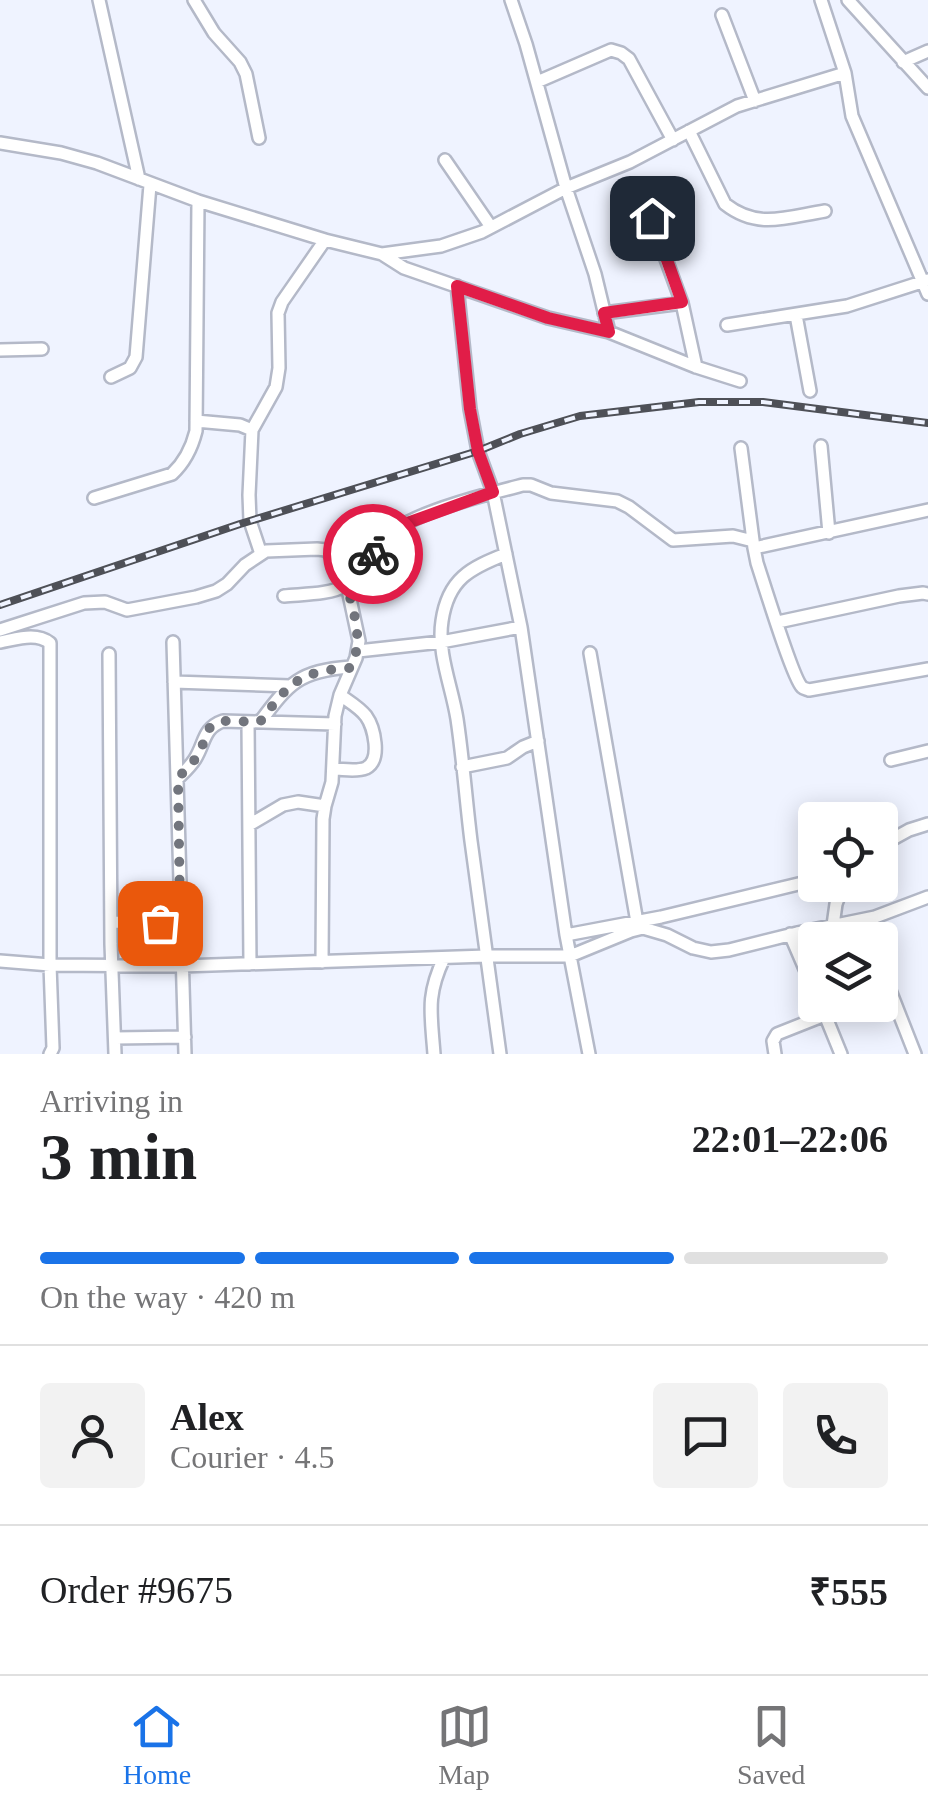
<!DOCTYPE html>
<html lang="en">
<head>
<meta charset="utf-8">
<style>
	:root { --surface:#fff; --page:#f2f2f2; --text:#202124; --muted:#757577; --line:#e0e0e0; --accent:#1a73e8 }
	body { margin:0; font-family:Georgia,serif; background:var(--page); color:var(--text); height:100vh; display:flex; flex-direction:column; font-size:38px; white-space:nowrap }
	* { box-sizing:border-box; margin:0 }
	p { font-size:32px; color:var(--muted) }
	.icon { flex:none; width:55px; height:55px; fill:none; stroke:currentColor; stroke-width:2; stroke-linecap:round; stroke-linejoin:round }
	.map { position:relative; height:1054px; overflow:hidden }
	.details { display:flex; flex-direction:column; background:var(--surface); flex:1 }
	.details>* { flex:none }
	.controls { position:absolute; left:798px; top:802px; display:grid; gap:20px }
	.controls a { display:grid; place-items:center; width:100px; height:100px; border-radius:10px; background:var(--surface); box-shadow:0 5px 25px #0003; font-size:50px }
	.pin { position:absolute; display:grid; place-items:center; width:85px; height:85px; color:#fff; margin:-42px; border-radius:20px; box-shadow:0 5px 15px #0006 }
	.courier { position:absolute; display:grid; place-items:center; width:100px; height:100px; margin:-50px; border:8px solid #e11d48; border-radius:50%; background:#fff; color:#222; box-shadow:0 2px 12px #0007 }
	.head em { font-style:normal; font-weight:700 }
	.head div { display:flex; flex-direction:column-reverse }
	.head { display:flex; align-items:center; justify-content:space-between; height:170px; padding:0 40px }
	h1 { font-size:65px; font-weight:700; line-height:75px }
	.bar { display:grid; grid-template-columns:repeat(4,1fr); gap:15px 10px; align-content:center; height:120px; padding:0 40px }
	.bar i { height:12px; border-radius:8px; background:var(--line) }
	.bar .current { background:var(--accent) }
	.bar p { grid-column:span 4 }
	.line { display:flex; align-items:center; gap:25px; padding:0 40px; border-top:2px solid var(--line) }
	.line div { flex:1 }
	.round { display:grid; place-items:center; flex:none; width:105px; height:105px; border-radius:10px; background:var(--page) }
	.menu { display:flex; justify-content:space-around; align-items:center; height:140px; border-top:2px solid var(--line); background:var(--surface); font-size:28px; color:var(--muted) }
	.menu a { display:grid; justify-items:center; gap:5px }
	.menu .current { color:var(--accent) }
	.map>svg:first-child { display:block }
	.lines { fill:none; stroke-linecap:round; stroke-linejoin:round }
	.street-casing { stroke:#b4b9c8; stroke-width:16 }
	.street { stroke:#fff; stroke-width:11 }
	.rail-casing { stroke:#4e5057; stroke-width:8 }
	.rail { stroke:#eff3ff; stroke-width:4; stroke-dasharray:11; stroke-linecap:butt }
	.done { stroke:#72757d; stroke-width:10; stroke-dasharray:0 18 }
	.route { stroke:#e11d48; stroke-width:12 }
</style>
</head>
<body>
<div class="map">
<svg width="928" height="1054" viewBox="0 0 928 1054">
	<rect width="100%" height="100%" fill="#eff3ff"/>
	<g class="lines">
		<g class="street-casing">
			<path id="street" d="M 99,0 L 139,179
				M 194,0 L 214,33 L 240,62 L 246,74 L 259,138
				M 511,0 L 526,44 L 566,188 L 595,274 L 609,332
				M 821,0 L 845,73 L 852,116 L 928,294
				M 848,0 L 928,88
				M 722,15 L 755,101
				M 903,62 L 928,51
				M 537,82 L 611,50 L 621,53 L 629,59 L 673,140
				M 689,131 L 725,204 C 758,230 787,217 825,211
				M 0,143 L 61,153 L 97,163 L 198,201 L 325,240 L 382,254 L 441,246 L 482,232 L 566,188 L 630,162 L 737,106 L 845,73
				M 445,160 L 491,227
				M 651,218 L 682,303 L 696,367
				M 382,254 L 404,268 L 496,300 L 548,318 L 609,332 L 696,367 L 740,381
				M 457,286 L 470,409 L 478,451 L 493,492 L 521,627 L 566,935 L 589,1054
				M 604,313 L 682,303
				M 796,315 L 810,391
				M 727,325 L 847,306 L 928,280
				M 0,350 L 42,349
				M 111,377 L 130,368 L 136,357 L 150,185
				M 196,421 L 240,425 L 252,430
				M 821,446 L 829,533
				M 741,448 L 754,548 L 928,510
				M 94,498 L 172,474 C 185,462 192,447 196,431 L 198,201
				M 754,548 L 757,563 C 763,581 793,679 802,687 C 804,689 807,689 809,690 L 928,669
				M 261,554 L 250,521 L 249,495 L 252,430 L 276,387 L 279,368 L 278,313 L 282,302 L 325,240
				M 284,596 C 302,594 330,595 346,585 C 363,574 377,541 398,528 C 427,509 488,494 523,485 L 531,485 L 551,493 L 617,501 L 629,507 L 673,540 L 733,536 L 753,541
				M 778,622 L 899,596 L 923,593 L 928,594
				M 0,630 L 84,603 L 105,602 L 127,610 L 196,597 L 216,591 L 227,584 L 245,565 L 266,551 L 317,549 L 326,550 L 330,554 L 347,585 L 359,641 L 356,658 L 340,695 L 335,716 L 332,782 L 325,806 L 323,819 L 322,962
				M 0,642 C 17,639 36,632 50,643 L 50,965 L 53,1048 L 50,1054
				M 173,642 L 185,1054
				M 358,651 L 441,642 L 521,627
				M 590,653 L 637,922
				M 109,654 L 111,944 L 115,1054
				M 174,682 L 290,686
				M 248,722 L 250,964
				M 260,722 C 289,683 299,671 350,667
				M 891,760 L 928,751
				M 462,767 L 507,758 L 523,747 L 538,741
				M 334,769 C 343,769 357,772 366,768 C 382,760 374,727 366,716 C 359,707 348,701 340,695
				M 178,778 C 184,772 190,767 195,759 C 205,743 203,728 223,721 L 335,724
				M 249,825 L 283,805 L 298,802 L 325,806
				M 880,846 L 909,830 L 928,824
				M 862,920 L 870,940
				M 111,922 L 160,923 L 180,910
				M 833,925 L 836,904 L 843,885
				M 790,934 L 815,992
				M 566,935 L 661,917 L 815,880
				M 0,961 L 50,965 L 182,966 L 487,956 L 570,956 L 631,931 L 643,928 L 667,935 L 693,948 L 711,952 L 729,950 L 797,933 L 875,917 L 928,897
				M 880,965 L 915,1054
				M 821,1005 L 841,1054
				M 115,1038 L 185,1037
				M 434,1054 C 431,1013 426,996 444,958
				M 500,1054 C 491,983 480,912 471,841 C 466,801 463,759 457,719 C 452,687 437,653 442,621 C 448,579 470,568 506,554
				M 775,1054 L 773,1041 L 777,1034 L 825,1015"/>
		</g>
		<use href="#street" class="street"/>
		<g class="rail-casing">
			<path id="rail" d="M 0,605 L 240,524 L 478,451 L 520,434 L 580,416 L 699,402 L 763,402 L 928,423"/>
		</g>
		<use href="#rail" class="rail"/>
	</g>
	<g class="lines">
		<path class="done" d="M 160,923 L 180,910 L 178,778 L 198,756 L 210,727 L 223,721 L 260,722 C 289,683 299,671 350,668 C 365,641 353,612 347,585 L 373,554"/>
		<path class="route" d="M 373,554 L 389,534 L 402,525 L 493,492 L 478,451 L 470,409 L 457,286 L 548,318 L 609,332 L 604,313 L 682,302 L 652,218"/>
	</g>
</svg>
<div class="controls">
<a><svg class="icon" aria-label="locate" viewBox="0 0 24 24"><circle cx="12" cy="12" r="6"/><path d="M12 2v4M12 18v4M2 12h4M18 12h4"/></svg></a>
<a><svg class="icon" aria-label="layers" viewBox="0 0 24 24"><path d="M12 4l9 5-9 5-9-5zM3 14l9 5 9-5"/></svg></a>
</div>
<div class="pin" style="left:160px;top:923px;background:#ea580c"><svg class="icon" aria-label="bag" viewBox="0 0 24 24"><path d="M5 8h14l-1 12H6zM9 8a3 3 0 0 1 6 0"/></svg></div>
<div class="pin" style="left:652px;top:218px;background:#1f2937"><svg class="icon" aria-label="home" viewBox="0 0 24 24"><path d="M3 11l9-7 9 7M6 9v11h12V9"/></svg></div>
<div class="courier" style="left:373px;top:554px"><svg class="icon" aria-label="bike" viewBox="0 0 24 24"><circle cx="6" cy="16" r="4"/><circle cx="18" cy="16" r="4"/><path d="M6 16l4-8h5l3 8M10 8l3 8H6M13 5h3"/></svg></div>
</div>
<section class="details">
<div class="head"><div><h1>3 min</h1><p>Arriving in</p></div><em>22:01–22:06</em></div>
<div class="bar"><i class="current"></i><i class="current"></i><i class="current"></i><i></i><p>On the way · 420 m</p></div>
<div class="line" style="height:180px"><a class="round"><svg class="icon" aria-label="person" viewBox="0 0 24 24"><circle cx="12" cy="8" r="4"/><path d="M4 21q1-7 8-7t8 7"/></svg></a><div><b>Alex</b><p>Courier · 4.5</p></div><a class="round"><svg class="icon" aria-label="chat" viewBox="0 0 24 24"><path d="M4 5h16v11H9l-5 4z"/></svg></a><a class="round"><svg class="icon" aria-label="phone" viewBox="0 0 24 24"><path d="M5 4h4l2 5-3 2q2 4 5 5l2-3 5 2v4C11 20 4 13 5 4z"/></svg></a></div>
<div class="line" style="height:130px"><div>Order #9675</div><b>₹555</b></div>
</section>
<nav class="menu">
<a class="current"><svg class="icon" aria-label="home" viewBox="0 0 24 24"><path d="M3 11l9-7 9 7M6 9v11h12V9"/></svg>Home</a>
<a><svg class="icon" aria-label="map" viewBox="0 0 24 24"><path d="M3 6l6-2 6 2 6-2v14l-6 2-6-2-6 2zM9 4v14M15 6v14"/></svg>Map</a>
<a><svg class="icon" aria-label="saved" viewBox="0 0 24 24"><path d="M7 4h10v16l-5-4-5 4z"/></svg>Saved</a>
</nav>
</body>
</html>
